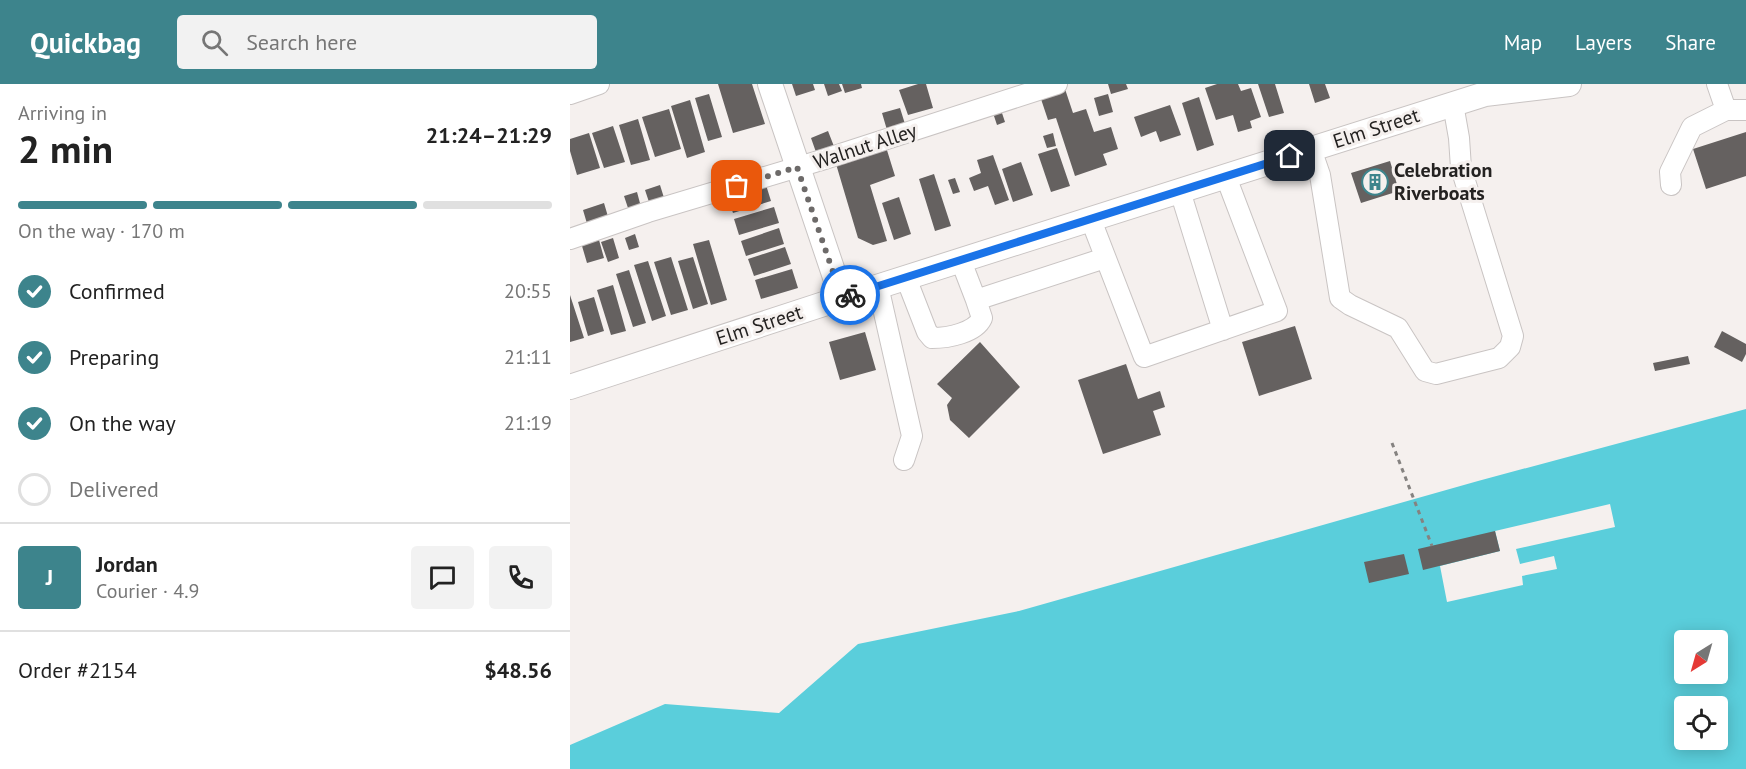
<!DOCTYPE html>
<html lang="en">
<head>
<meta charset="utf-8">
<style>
	:root { --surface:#fff; --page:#f2f2f2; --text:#222; --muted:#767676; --line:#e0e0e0; --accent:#3d848c }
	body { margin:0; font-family:"PT Sans",sans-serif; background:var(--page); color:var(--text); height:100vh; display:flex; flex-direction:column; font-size:22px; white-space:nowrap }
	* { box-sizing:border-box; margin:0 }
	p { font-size:20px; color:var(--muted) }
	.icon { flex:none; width:33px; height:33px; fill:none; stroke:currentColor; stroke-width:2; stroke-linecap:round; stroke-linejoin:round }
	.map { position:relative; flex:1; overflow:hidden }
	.side { display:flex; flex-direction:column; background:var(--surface); width:570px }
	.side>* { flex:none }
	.needle { width:39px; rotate:217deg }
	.fabs { position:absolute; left:1104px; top:546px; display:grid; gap:12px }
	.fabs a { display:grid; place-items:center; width:54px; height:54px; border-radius:6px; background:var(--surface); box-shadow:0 3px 15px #0003; font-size:30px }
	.pin { position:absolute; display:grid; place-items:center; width:51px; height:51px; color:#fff; margin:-26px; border-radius:12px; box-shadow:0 3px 9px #0006 }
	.courier { position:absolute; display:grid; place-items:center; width:60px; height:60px; margin:-30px; border:4px solid #1a73e8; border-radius:50%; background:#fff; color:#222; box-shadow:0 2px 8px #0007 }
	.overview em { font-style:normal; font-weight:800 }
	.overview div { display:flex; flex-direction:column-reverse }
	.overview { display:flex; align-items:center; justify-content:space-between; height:102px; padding:0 18px }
	h1 { font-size:39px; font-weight:800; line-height:45px }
	.bar { display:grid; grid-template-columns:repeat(4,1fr); gap:9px 6px; align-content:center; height:72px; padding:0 18px }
	.bar i { height:8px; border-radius:4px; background:var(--line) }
	.bar .on { background:var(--accent) }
	.bar p { grid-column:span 4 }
	.line { display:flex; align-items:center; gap:15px; padding:0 18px; border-top:2px solid var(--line) }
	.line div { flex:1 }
	.round { display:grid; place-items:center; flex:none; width:63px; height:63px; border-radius:6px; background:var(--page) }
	ol { padding:0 18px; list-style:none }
	li { display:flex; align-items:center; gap:18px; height:66px }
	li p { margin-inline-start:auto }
	li .icon { padding:6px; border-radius:50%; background:var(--accent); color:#fff; stroke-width:4 }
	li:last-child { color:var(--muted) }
	li i { width:33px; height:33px; border:3px solid var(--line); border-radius:50% }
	header { display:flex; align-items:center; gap:36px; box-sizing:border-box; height:84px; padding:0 30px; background:var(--accent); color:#fff }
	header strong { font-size:28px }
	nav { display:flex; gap:33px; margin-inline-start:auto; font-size:21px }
	.search { width:420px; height:54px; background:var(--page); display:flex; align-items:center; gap:15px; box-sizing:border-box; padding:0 21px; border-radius:6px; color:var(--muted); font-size:22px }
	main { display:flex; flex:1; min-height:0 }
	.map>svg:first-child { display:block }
	.water { fill:#5acedb; fill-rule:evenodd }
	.pier { fill:#f5f0ee }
	.building { fill:#656160 }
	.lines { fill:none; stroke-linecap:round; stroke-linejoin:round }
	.minor-casing { stroke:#c9c4c3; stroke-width:22 }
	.major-casing { stroke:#c9c4c3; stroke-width:26 }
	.path { stroke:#858280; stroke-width:3; stroke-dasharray:4.5 4.5; stroke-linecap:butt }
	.minor { stroke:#fff; stroke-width:20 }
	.major { stroke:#fff; stroke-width:24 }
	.done { stroke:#6d6a69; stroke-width:6; stroke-dasharray:0 10.8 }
	.route { stroke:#1a73e8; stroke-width:8 }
	.labels { text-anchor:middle; stroke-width:6; stroke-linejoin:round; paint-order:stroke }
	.street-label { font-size:20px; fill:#242221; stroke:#f5f0ee }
	.poi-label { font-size:20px; font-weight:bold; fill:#242221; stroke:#f5f0ee; text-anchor:start }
</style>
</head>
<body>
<header>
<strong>Quickbag</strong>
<div class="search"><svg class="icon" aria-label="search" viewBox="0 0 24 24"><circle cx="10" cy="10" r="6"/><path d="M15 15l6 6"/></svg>Search here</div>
<nav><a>Map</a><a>Layers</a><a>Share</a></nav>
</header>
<main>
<section class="side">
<div class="overview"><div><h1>2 min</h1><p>Arriving in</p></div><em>21:24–21:29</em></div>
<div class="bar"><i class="on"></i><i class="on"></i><i class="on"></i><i></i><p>On the way · 170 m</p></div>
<ol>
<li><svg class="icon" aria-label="check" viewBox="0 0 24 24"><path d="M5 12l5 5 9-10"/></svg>Confirmed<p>20:55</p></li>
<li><svg class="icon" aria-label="check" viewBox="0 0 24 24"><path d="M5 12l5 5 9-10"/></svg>Preparing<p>21:11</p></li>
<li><svg class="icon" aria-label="check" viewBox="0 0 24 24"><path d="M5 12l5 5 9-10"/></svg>On the way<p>21:19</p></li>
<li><i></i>Delivered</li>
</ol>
<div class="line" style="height:108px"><b class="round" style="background:var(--accent);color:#fff">J</b><div><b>Jordan</b><p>Courier · 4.9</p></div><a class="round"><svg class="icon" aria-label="chat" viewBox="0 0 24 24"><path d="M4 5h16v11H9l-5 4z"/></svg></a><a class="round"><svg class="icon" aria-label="phone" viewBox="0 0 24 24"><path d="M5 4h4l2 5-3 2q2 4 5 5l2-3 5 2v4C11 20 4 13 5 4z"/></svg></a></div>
<div class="line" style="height:78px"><div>Order #2154</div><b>$48.56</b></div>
</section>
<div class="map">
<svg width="1176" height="685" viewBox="0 0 1176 685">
	<rect width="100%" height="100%" fill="#f5f0ee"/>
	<path class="water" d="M 1176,325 L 1176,685 L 0,685 L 0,661 L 95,620 L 209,629 L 288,560 L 449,527 L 908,397 ZM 1114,556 L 1148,556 L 1148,590 L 1114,590 ZM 1114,622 L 1148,622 L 1148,656 L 1114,656 Z"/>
	<path class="pier" d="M 1040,420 L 1045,443 L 946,465 L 950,480 L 984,472 L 987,485 L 952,492 L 953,501 L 877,518 L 870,482 L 930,467 L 925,447 Z"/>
	<path class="building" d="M 148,0 L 182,0 L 195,40 L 163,49 Z
		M 222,0 L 243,0 L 245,6 L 226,12 Z
		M 254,0 L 269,0 L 272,7 L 258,12 Z
		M 272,0 L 291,0 L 292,4 L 275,9 Z
		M 348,0 L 356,0 L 363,24 L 338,31 L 329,6 Z
		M 538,0 L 556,0 L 558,5 L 541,10 Z
		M 647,0 L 668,0 L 671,7 L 681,4 L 691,33 L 680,37 L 682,44 L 668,48 L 663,31 L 646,36 L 635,4 Z
		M 688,0 L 705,0 L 714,29 L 699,33 Z
		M 739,0 L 755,0 L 760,14 L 745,19 Z
		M 495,5 L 503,29 L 516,25 L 524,48 L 541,43 L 548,65 L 533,70 L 537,81 L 505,92 L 486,34 L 478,36 L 470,12 Z
		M 139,10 L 152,53 L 138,57 L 125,14 Z
		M 538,10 L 543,28 L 529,32 L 524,14 Z
		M 629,13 L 644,61 L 627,67 L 612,19 Z
		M 120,16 L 135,68 L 117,74 L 101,22 Z
		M 600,21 L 611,51 L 590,58 L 586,47 L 571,53 L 564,33 Z
		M 330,24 L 335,40 L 317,46 L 312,29 Z
		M 99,25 L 111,65 L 85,73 L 72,33 Z
		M 431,26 L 435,38 L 427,41 L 423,29 Z
		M 68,35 L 80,76 L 61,81 L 49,41 Z
		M 43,42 L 55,78 L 34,84 L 22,49 Z
		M 258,47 L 265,65 L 247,71 L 241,54 Z
		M 1176,48 L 1176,92 L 1136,105 L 1123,65 Z
		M 19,49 L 30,84 L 7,91 L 0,67 L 0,55 Z
		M 483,49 L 486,62 L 477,64 L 473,52 Z
		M 316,63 L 325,92 L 300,101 L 317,157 L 303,161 L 288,154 L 266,80 Z
		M 487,64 L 500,102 L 481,108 L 468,70 Z
		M 423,71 L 439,116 L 425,121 L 418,102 L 404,107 L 399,94 L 411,89 L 407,76 Z
		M 820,77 L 829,107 L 791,119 L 781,89 Z
		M 451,78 L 463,111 L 443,118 L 432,85 Z
		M 364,90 L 381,142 L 365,147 L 349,95 Z
		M 385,94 L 390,108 L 383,110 L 378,96 Z
		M 90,101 L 95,117 L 80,121 L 75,106 Z
		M 196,101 L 201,117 L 163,129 L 158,114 Z
		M 67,108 L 71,123 L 59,127 L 54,112 Z
		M 329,113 L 341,150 L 324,156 L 312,119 Z
		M 34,119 L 39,136 L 18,143 L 13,126 Z
		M 204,123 L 209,139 L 169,151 L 164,135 Z
		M 209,144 L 214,160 L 176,172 L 171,157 Z
		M 65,150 L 69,163 L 59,166 L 55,154 Z
		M 43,154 L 49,174 L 38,178 L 31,158 Z
		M 29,156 L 34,174 L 17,179 L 12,162 Z
		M 139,156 L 157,216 L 141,221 L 123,160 Z
		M 215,163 L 221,180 L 184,192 L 178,175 Z
		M 101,173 L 118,226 L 101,231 L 84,178 Z
		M 123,173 L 138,220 L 123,225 L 108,177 Z
		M 78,177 L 96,232 L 82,237 L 64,181 Z
		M 222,185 L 228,204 L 191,215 L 185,196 Z
		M 59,186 L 76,239 L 63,243 L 46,190 Z
		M 43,201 L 56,247 L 41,251 L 27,206 Z
		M 0,211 L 14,254 L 0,258 Z
		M 24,213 L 34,247 L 18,252 L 8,218 Z
		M 725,242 L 742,295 L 689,312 L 672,258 Z
		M 1152,247 L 1176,260 L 1176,270 L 1172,278 L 1144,263 Z
		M 295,248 L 306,286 L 270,296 L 259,258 Z
		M 410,258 L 450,303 L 399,354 L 380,336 L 377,321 L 382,314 L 367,300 Z
		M 1118,272 L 1120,280 L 1085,287 L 1083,279 Z
		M 556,280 L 568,315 L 590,307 L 595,323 L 583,327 L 591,351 L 533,370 L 508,296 Z
		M 925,447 L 930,467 L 853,486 L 848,465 Z
		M 834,470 L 839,490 L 799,499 L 794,478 Z"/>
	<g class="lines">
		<g class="minor-casing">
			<path id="minor" d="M 1147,0 L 1156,26
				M 0,10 L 29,0
				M 741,65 L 750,91 L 770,214 L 780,221 L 828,244 L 855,287 L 866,290 L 929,274 L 940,263 L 943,252 L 891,84 L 889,54 L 883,20
				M 1101,101 L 1100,88 L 1122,43 L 1156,26 L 1176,26
				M 610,107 L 653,246
				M 521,136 L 574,273 L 707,227 L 656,93
				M 0,155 L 78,128 L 255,75 L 487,0
				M 391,177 L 406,216
				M 336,194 L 357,248 L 362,254 C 378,254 405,249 412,234 L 406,216 L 535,174
				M 308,202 L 342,352 L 334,376"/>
		</g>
		<g class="major-casing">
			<path id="major" d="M 200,0 L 272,214
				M 0,303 L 272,214 L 915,10 L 999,0"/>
		</g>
		<path class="path" d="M 822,359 L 862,462"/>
		<use href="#minor" class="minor"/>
		<use href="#major" class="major"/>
	</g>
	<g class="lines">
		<path class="done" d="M 167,102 L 227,83 L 272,214 L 280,211"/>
		<path class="route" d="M 280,211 L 720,72"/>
	</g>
	<defs>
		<g id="building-ring" transform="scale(1.35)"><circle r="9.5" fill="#f5f0ee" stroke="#3d848c" stroke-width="1.5"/><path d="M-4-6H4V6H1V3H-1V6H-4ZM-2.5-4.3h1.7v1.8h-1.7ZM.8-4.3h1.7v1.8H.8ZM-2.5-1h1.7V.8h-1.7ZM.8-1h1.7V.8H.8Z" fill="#3d848c"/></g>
	</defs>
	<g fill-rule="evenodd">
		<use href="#building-ring" x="805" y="98"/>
	</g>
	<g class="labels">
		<g class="street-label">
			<text transform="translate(806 44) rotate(-18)" y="7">Elm Street</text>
			<text transform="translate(295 62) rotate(-18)" y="7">Walnut Alley</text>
			<text transform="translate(189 241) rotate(-18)" y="7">Elm Street</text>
		</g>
		<g class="poi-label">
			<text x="824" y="93">Celebration<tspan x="824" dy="23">Riverboats</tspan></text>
		</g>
	</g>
</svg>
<div class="fabs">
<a><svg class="needle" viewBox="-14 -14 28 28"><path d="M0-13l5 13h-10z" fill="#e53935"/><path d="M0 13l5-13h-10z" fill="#767676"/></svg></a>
<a><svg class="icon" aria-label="locate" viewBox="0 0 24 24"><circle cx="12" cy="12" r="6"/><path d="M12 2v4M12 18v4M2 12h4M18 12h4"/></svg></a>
</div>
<div class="pin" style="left:167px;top:102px;background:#ea580c"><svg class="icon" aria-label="bag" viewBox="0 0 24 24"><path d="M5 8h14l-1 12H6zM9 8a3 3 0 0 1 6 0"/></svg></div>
<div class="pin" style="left:720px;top:72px;background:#1f2937"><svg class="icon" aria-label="home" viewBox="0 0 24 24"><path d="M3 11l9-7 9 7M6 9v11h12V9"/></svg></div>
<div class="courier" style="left:280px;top:211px"><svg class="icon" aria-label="bike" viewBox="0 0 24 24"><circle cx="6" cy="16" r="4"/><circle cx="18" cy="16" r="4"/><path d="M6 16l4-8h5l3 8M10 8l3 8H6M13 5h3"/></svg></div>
</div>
</main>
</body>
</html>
